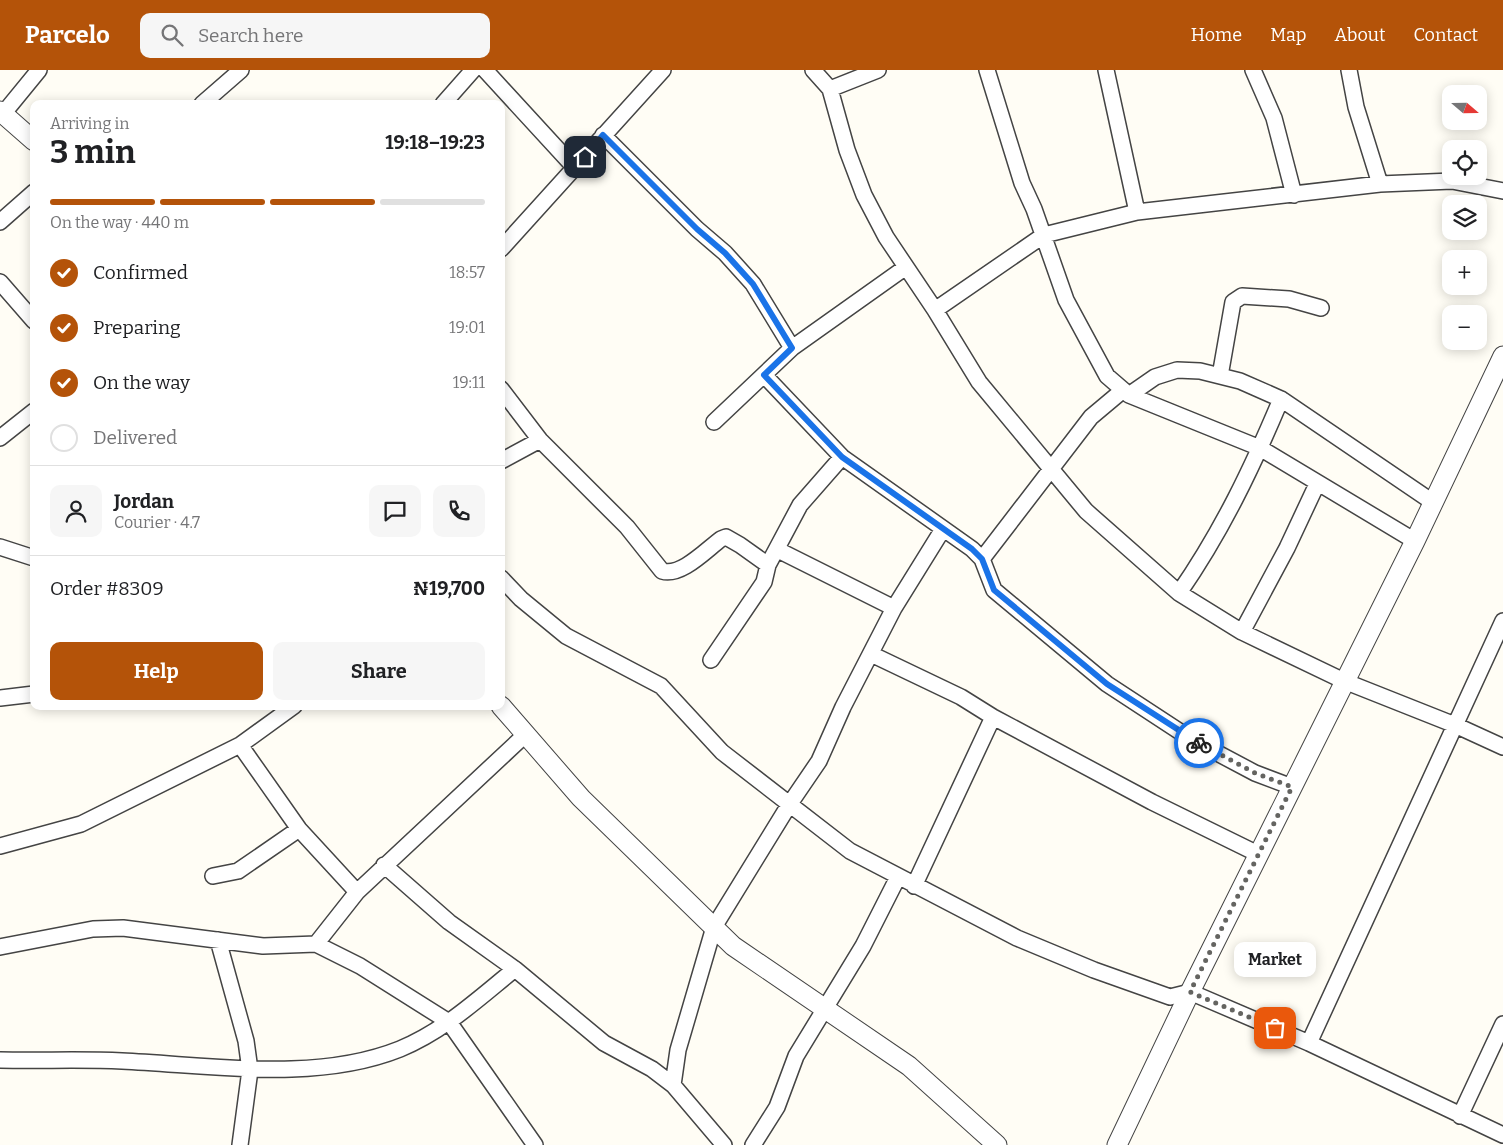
<!DOCTYPE html>
<html lang="en">
<head>
<meta charset="utf-8">
<style>
	:root { --surface:#fff; --page:#f6f6f6; --text:#202124; --muted:#757577; --line:#e0e0e0; --accent:#b45309 }
	body { margin:0; font-family:Bitter,serif; background:var(--page); color:var(--text); height:100vh; display:flex; flex-direction:column; font-size:19px; white-space:nowrap }
	* { box-sizing:border-box; margin:0 }
	p { font-size:16px; color:var(--muted) }
	.icon { flex:none; width:28px; height:28px; fill:none; stroke:currentColor; stroke-width:2; stroke-linecap:round; stroke-linejoin:round }
	.map { position:relative; flex:1; overflow:hidden }
	.sheet { position:absolute; left:30px; top:30px; width:475px; height:610px; display:flex; flex-direction:column; background:var(--surface); border-radius:10px; box-shadow:0 2px 12px #0003 }
	.sheet>* { flex:none }
	.needle { width:32px; rotate:110deg }
	.buttons { position:absolute; left:1442px; top:15px; display:grid; gap:10px }
	.buttons a { display:grid; place-items:center; width:45px; height:45px; border-radius:10px; background:var(--surface); box-shadow:0 2px 12px #0003; font-size:25px }
	.pin { position:absolute; display:grid; place-items:center; width:42px; height:42px; color:#fff; margin:-21px; border-radius:10px; box-shadow:0 2px 8px #0006 }
	.courier { position:absolute; display:grid; place-items:center; width:50px; height:50px; margin:-25px; border:4px solid #1a73e8; border-radius:50%; background:#fff; color:#222; box-shadow:0 1px 6px #0007 }
	.bubble { position:absolute; height:35px; border-radius:10px; background:var(--surface); box-shadow:0 2px 12px #0003; font-size:16px; font-weight:700; line-height:35px; text-align:center }
	.summary em { font-style:normal; font-weight:700 }
	.summary div { display:flex; flex-direction:column-reverse }
	.summary { display:flex; align-items:center; justify-content:space-between; height:85px; padding:0 20px }
	h1 { font-size:32px; font-weight:700; line-height:38px }
	.bar { display:grid; grid-template-columns:repeat(4,1fr); gap:8px 5px; align-content:center; height:60px; padding:0 20px }
	.bar i { height:6px; border-radius:4px; background:var(--line) }
	.bar .on { background:var(--accent) }
	.bar p { grid-column:span 4 }
	.line { display:flex; align-items:center; gap:12px; padding:0 20px; border-top:1px solid var(--line) }
	.line div { flex:1 }
	.round { display:grid; place-items:center; flex:none; width:52px; height:52px; border-radius:10px; background:var(--page) }
	ol { padding:0 20px; list-style:none }
	li { display:flex; align-items:center; gap:15px; height:55px }
	li p { margin-inline-start:auto }
	li .icon { padding:5px; border-radius:50%; background:var(--accent); color:#fff; stroke-width:4 }
	li:last-child { color:var(--muted) }
	li i { width:28px; height:28px; border:2px solid var(--line); border-radius:50% }
	.primary-button { display:flex; gap:10px; margin-top:auto; padding:10px 20px }
	.primary-button a { flex:1; height:58px; border-radius:10px; background:var(--accent); color:#fff; font-size:20px; font-weight:700; line-height:58px; text-align:center }
	.primary-button a+a { background:var(--page); color:var(--text) }
	header { display:flex; align-items:center; gap:30px; box-sizing:border-box; height:70px; padding:0 25px; background:var(--accent); color:#fff }
	header strong { font-size:24px }
	nav { display:flex; gap:28px; margin-inline-start:auto; font-size:18px }
	.search { width:350px; height:45px; background:var(--page); display:flex; align-items:center; gap:12px; box-sizing:border-box; padding:0 18px; border-radius:10px; color:var(--muted); font-size:19px }
	.map>svg:first-child { display:block }
	.lines { fill:none; stroke-linecap:round; stroke-linejoin:round }
	.minor-casing { stroke:#444; stroke-width:18 }
	.tertiary-casing { stroke:#444; stroke-width:21 }
	.minor { stroke:#fff; stroke-width:15 }
	.tertiary { stroke:#fff; stroke-width:19 }
	.done { stroke:#646461; stroke-width:5; stroke-dasharray:0 9 }
	.route { stroke:#1a73e8; stroke-width:6 }
</style>
</head>
<body>
<header>
<strong>Parcelo</strong>
<div class="search"><svg class="icon" aria-label="search" viewBox="0 0 24 24"><circle cx="10" cy="10" r="6"/><path d="M15 15l6 6"/></svg>Search here</div>
<nav><a>Home</a><a>Map</a><a>About</a><a>Contact</a></nav>
</header>
<div class="map">
<svg width="1503" height="1075" viewBox="0 0 1503 1075">
	<rect width="100%" height="100%" fill="#fffdf5"/>
	<g class="lines">
		<g class="minor-casing">
			<path id="minor" d="M 485,0 L 575,98
				M 813,0 L 830,19 L 847,80 L 864,125 L 886,167 L 935,240 L 979,312 L 1086,441 L 1179,523 L 1242,562 L 1344,611 L 1455,655 L 1503,677
				M 987,0 L 1022,113 L 1034,139 L 1066,230 L 1107,306 L 1129,325 L 1260,378 L 1415,471
				M 1106,0 L 1137,142
				M 1253,0 L 1274,48 L 1294,125
				M 1349,0 L 1356,37 L 1380,114
				M 830,19 L 878,0
				M 202,34 L 241,0
				M 443,34 L 473,0
				M 3,44 L 39,0
				M 603,65 L 697,159 L 725,183 L 753,214 L 792,278
				M 0,152 L 34,122
				M 501,179 L 663,0
				M 0,212 L 34,251
				M 935,240 L 1044,165 L 1137,142 L 1380,114 L 1452,111 L 1503,121
				M 764,305 L 842,387 L 972,479 L 982,489 L 994,520 L 1107,614 L 1191,669 L 1255,703 L 1292,717
				M 1220,306 L 1233,232 L 1242,226 L 1289,229 L 1321,238
				M 501,319 L 540,370 L 627,457 L 662,501 C 681,507 706,480 721,469 L 726,467 L 740,475 L 768,495
				M 1129,325 L 1155,307 L 1177,300 L 1200,301 L 1240,311 L 1281,329 L 1434,433
				M 714,352 L 792,278 L 906,197
				M 0,368 L 34,341
				M 501,391 L 540,370
				M 0,477 L 34,488
				M 778,480 L 894,538
				M 982,489 L 1091,347 L 1122,321
				M 501,508 L 521,529 L 566,566 L 661,616 L 722,682 L 850,781 L 1017,868 L 1094,900 L 1170,927 L 1190,922 L 1309,973 L 1503,1065
				M 1179,523 C 1222,461 1252,398 1281,329
				M 1242,562 L 1287,478 L 1317,414
				M 871,584 L 961,627 L 993,647 L 1152,732 L 1258,784
				M 711,590 L 764,512 L 768,495 L 800,435 L 842,387
				M 0,628 L 34,624
				M 240,675 L 299,759 L 357,822
				M 0,776 L 81,754 L 240,675 L 294,636
				M 384,795 L 449,852 L 515,899 L 604,973 L 652,999 L 673,1015 L 724,1075
				M 213,806 L 238,801 L 299,759
				M 914,816 L 993,647
				M 218,870 L 246,971 L 250,1000 L 240,1075
				M 316,874 L 357,822 L 526,664
				M 0,877 L 93,859 L 123,858 L 263,876 L 316,874 L 360,896 L 449,952 L 535,1075
				M 1309,973 L 1503,551
				M 0,990 C 40,991 81,989 122,991 C 211,995 315,1013 400,979 C 444,961 479,928 515,899
				M 673,1015 L 678,980 L 714,857 L 789,735 L 819,691 L 843,637 L 894,538 L 943,459
				M 1460,1046 L 1503,954
				M 753,1075 L 777,1037 L 796,986 L 863,876 L 898,807"/>
		</g>
		<g class="tertiary-casing">
			<path id="tertiary" d="M 0,41 L 34,71
				M 501,636 L 581,728 L 733,876 L 909,996 L 997,1075
				M 1117,1075 L 1190,922 L 1415,471 L 1503,286"/>
		</g>
		<use href="#minor" class="minor"/>
		<use href="#tertiary" class="tertiary"/>
	</g>
	<g class="lines">
		<path class="done" d="M 1199,673 L 1255,703 L 1292,717 L 1190,922 L 1275,958"/>
		<path class="route" d="M 585,87 L 603,65 L 697,159 L 725,183 L 753,214 L 792,278 L 764,305 L 842,387 L 972,479 L 982,489 L 994,520 L 1107,614 L 1199,673"/>
	</g>
</svg>
<div class="buttons">
<a><svg class="needle" viewBox="-14 -14 28 28"><path d="M0-13l5 13h-10z" fill="#e53935"/><path d="M0 13l5-13h-10z" fill="#757577"/></svg></a>
<a><svg class="icon" aria-label="locate" viewBox="0 0 24 24"><circle cx="12" cy="12" r="6"/><path d="M12 2v4M12 18v4M2 12h4M18 12h4"/></svg></a>
<a><svg class="icon" aria-label="layers" viewBox="0 0 24 24"><path d="M12 4l9 5-9 5-9-5zM3 14l9 5 9-5"/></svg></a>
<a>+</a>
<a>−</a>
</div>
<div class="pin" style="left:1275px;top:958px;background:#ea580c"><svg class="icon" aria-label="bag" viewBox="0 0 24 24"><path d="M5 8h14l-1 12H6zM9 8a3 3 0 0 1 6 0"/></svg></div>
<div class="pin" style="left:585px;top:87px;background:#1f2937"><svg class="icon" aria-label="home" viewBox="0 0 24 24"><path d="M3 11l9-7 9 7M6 9v11h12V9"/></svg></div>
<div class="courier" style="left:1199px;top:673px"><svg class="icon" aria-label="bike" viewBox="0 0 24 24"><circle cx="6" cy="16" r="4"/><circle cx="18" cy="16" r="4"/><path d="M6 16l4-8h5l3 8M10 8l3 8H6M13 5h3"/></svg></div>
<div class="bubble" style="left:1234px;top:872px;width:82px">Market</div>
<section class="sheet">
<div class="summary"><div><h1>3 min</h1><p>Arriving in</p></div><em>19:18–19:23</em></div>
<div class="bar"><i class="on"></i><i class="on"></i><i class="on"></i><i></i><p>On the way · 440 m</p></div>
<ol>
<li><svg class="icon" aria-label="check" viewBox="0 0 24 24"><path d="M5 12l5 5 9-10"/></svg>Confirmed<p>18:57</p></li>
<li><svg class="icon" aria-label="check" viewBox="0 0 24 24"><path d="M5 12l5 5 9-10"/></svg>Preparing<p>19:01</p></li>
<li><svg class="icon" aria-label="check" viewBox="0 0 24 24"><path d="M5 12l5 5 9-10"/></svg>On the way<p>19:11</p></li>
<li><i></i>Delivered</li>
</ol>
<div class="line" style="height:90px"><a class="round"><svg class="icon" aria-label="person" viewBox="0 0 24 24"><circle cx="12" cy="8" r="4"/><path d="M4 21q1-7 8-7t8 7"/></svg></a><div><b>Jordan</b><p>Courier · 4.7</p></div><a class="round"><svg class="icon" aria-label="chat" viewBox="0 0 24 24"><path d="M4 5h16v11H9l-5 4z"/></svg></a><a class="round"><svg class="icon" aria-label="phone" viewBox="0 0 24 24"><path d="M5 4h4l2 5-3 2q2 4 5 5l2-3 5 2v4C11 20 4 13 5 4z"/></svg></a></div>
<div class="line" style="height:65px"><div>Order #8309</div><b>₦19,700</b></div>
<div class="primary-button"><a>Help</a><a>Share</a></div>
</section>
</div>
</body>
</html>
